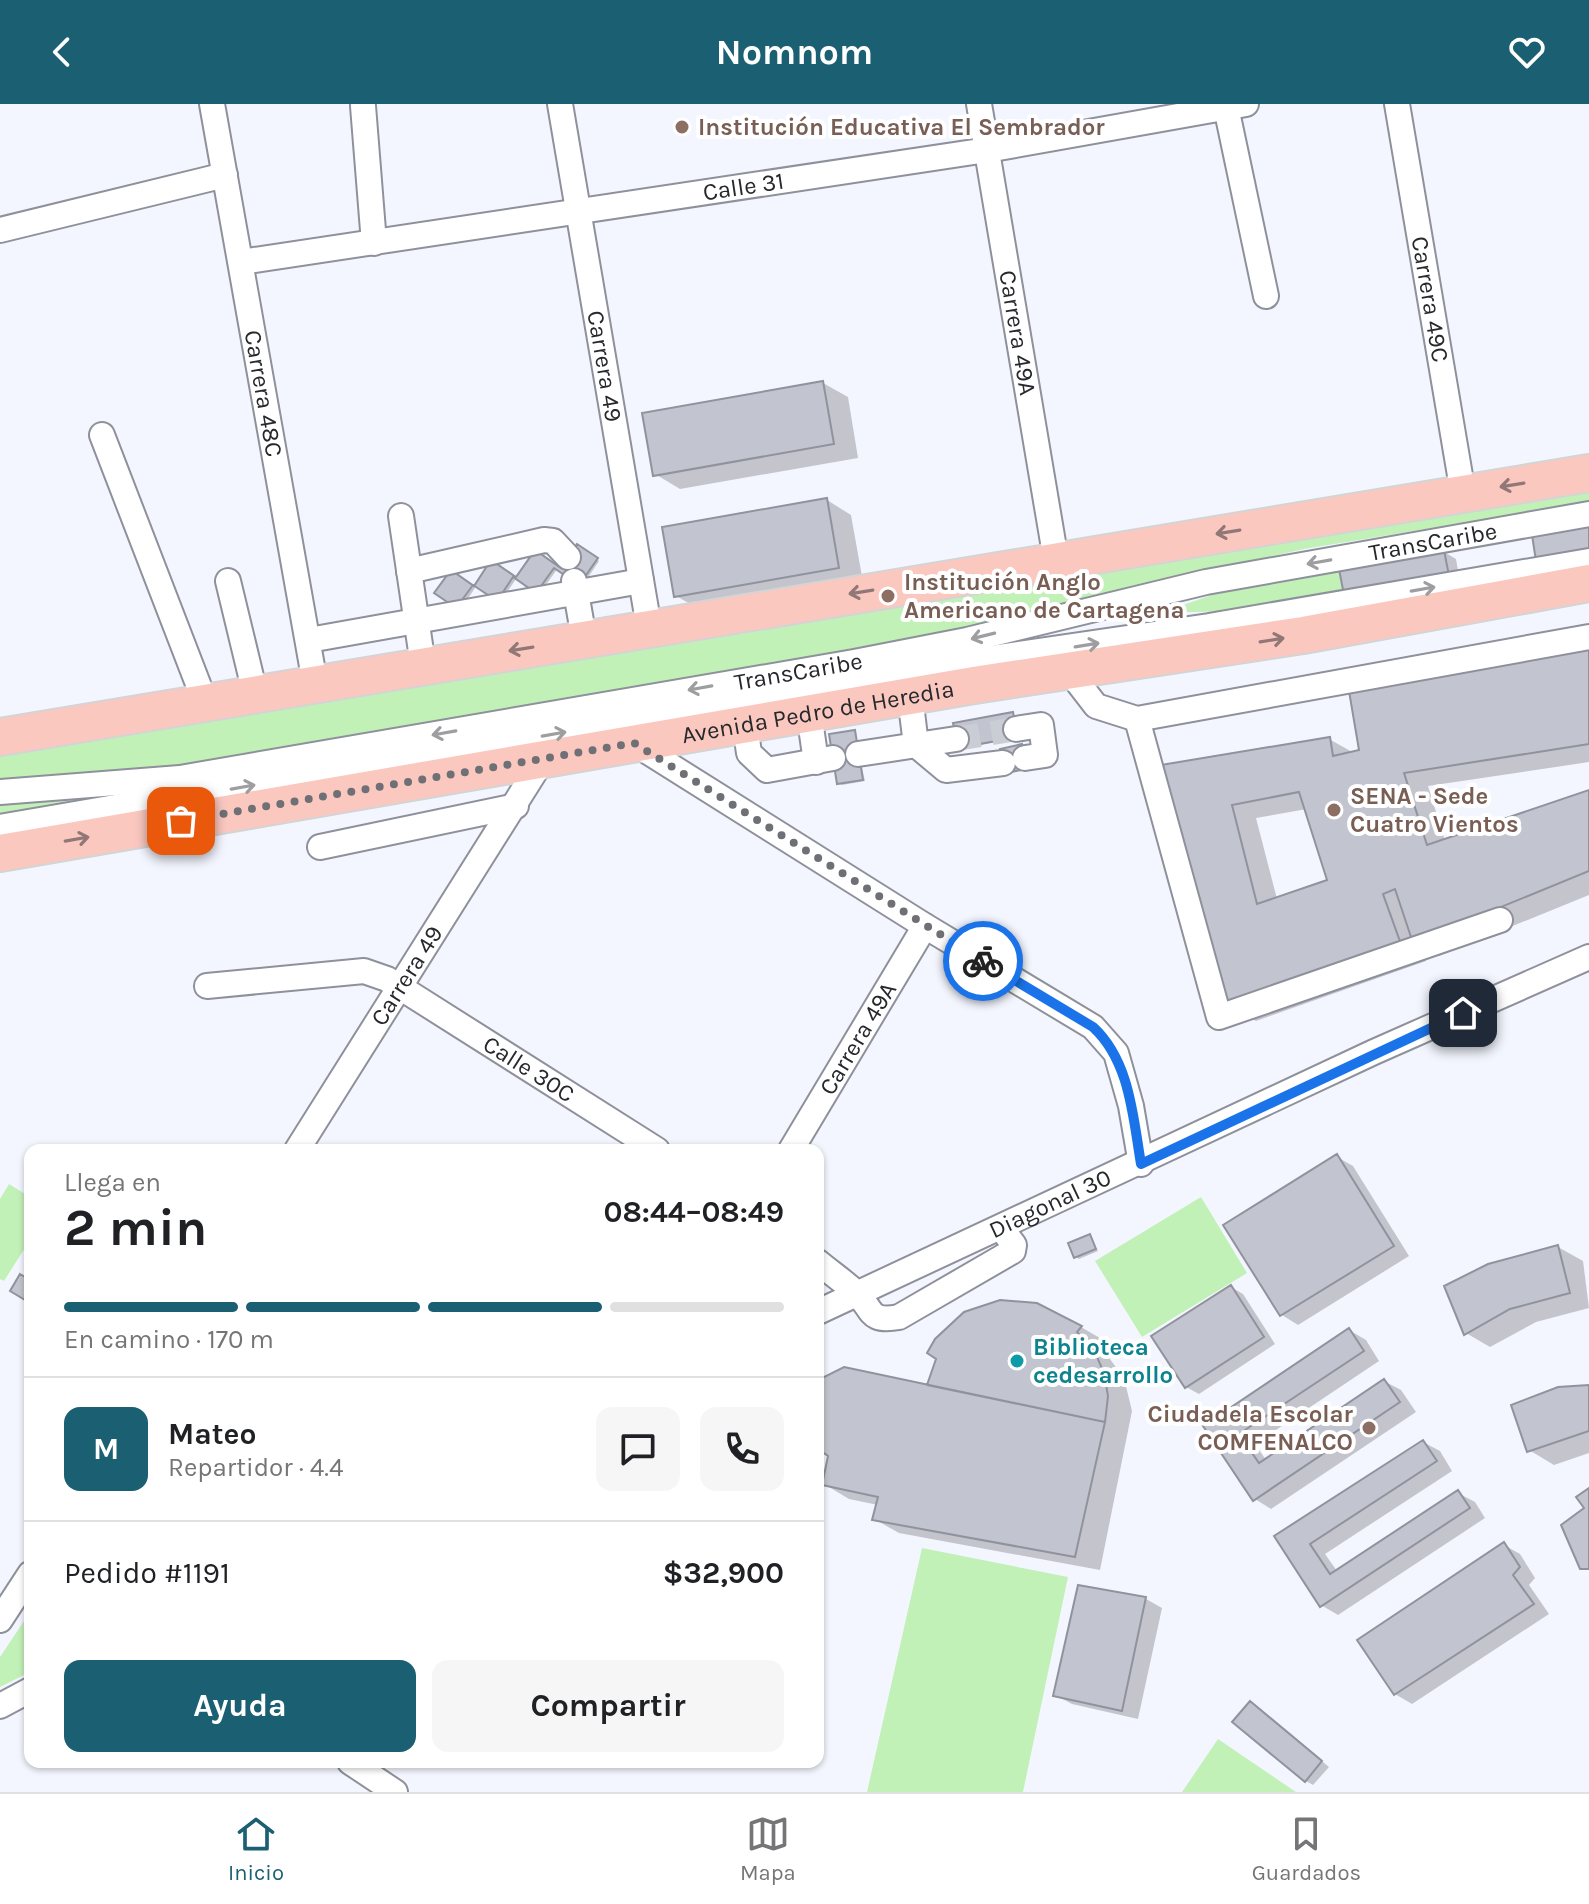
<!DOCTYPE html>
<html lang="es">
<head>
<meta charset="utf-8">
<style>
	:root { --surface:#fff; --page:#f6f6f6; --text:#202124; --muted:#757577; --line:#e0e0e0; --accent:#1b5f72 }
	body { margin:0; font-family:Karla,sans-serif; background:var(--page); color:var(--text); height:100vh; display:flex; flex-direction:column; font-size:30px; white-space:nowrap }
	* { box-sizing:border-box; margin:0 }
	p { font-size:26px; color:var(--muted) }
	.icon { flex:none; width:44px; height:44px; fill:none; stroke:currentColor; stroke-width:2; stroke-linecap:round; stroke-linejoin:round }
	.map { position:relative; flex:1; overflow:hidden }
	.panel { position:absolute; left:24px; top:1040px; width:800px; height:624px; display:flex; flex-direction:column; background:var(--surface); border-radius:16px; box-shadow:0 2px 6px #0004 }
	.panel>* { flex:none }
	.pin { position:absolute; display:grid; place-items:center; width:68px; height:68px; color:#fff; margin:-34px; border-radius:16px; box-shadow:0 4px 12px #0006 }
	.courier { position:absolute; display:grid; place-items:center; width:80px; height:80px; margin:-40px; border:6px solid #1a73e8; border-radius:50%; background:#fff; color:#222; box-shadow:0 2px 10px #0007 }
	.head em { font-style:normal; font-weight:700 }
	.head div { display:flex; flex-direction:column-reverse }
	.head { display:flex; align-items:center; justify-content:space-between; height:136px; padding:0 40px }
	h1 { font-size:52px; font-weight:700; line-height:60px }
	.bar { display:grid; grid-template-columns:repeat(4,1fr); gap:12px 8px; align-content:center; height:96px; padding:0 40px }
	.bar i { height:10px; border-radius:6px; background:var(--line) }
	.bar .selected { background:var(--accent) }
	.bar p { grid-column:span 4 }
	.line { display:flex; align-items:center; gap:20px; padding:0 40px; border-top:2px solid var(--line) }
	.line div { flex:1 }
	.round { display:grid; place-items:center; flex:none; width:84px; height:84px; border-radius:16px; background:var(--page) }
	.primary-button { display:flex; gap:16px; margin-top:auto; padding:16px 40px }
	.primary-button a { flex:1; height:92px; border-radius:16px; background:var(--accent); color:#fff; font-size:32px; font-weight:700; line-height:92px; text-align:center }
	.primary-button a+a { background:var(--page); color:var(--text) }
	header { display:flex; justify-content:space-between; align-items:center; height:104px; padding:0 40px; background:var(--accent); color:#fff; font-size:36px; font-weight:700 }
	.tabs { display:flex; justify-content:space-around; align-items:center; height:112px; border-top:2px solid var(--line); background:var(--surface); font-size:22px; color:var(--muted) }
	.tabs a { display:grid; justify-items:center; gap:4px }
	.tabs .selected { color:var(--accent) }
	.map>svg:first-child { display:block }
	.green { fill:#c2f1b8 }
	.shadow { fill:#0003; fill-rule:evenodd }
	.building { fill:#c2c4cf; stroke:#90939d; stroke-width:2; fill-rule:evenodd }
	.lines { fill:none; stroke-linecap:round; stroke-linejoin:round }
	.minor-tunnel { stroke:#cbcdd5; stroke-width:24; stroke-dasharray:24 12; stroke-linecap:butt }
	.minor-casing { stroke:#8e919b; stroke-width:28 }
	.highway-casing { stroke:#d4d4d5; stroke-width:40 }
	.minor { stroke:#fff; stroke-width:24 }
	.highway { stroke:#fbc8c0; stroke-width:36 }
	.oneway { stroke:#917876 }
	.oneway2 { stroke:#9e9ea0 }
	.done { stroke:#6f7076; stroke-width:8; stroke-dasharray:0 14.4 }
	.route { stroke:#1a73e8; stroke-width:10 }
	.education-dot { fill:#8d6e63; stroke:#fff; stroke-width:3 }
	.culture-dot { fill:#0f9aa8; stroke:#fff; stroke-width:3 }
	.labels { text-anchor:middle; stroke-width:8; stroke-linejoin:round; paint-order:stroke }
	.education-label { font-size:24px; font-weight:bold; fill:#785e54; stroke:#fff; text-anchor:start }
	.street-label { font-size:24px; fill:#27282c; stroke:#fff }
	.culture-label { font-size:24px; font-weight:bold; fill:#0d838f; stroke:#fff; text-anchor:start }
</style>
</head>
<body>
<header><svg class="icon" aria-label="back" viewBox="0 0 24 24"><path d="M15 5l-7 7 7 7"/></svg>Nomnom<svg class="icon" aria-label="heart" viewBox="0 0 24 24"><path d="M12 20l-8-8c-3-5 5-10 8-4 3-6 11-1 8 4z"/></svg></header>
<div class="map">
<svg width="1589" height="1688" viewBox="0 0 1589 1688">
	<rect width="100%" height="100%" fill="#f4f6ff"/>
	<path class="green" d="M 1589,383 L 1589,398 L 1304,445 L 859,548 L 184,668 L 0,678 L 0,646 L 625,541 L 884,505 Z
		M 1339,465 L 1344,491 L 1232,507 L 1160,509 L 1229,485 Z
		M 126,691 L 0,713 L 0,700 Z
		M 9,1080 L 30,1093 L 30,1136 L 4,1177 L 0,1175 L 0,1095 Z
		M 1201,1093 L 1247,1169 L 1142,1233 L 1095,1157 Z
		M 922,1444 L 1068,1473 L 1023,1688 L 867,1688 Z
		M 30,1508 L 30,1568 L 0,1583 L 0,1553 Z
		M 1218,1635 L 1296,1688 L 1182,1688 Z"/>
	<path class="shadow" d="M 823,279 L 848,293 L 858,354 L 680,385 L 655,370 Z
		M 827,396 L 851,411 L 863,478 L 701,506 L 676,492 Z
		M 578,443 L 599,457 L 583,481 Z
		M 535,448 L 558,464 L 540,489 Z
		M 1444,448 L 1456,455 L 1460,478 L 1358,497 Z
		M 492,459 L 516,475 L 501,497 L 477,481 L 461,505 L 451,468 L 475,484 Z
		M 1589,546 L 1589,658 L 1428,682 L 1445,737 L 1589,688 L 1589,791 L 1439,852 L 1420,840 L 1426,857 L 1256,917 L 1231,903 L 1164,663 L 1329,635 L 1354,649 ZM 1307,705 L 1329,777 L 1277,795 L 1256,714 Z
		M 1013,610 L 1020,634 L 963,644 L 955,620 Z
		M 854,628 L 865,677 L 842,681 L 839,679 Z
		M 1337,1053 L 1353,1062 L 1409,1152 L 1298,1221 L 1282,1211 L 1226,1122 Z
		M 1090,1132 L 1098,1147 L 1079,1155 L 1076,1153 Z
		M 1558,1143 L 1583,1157 L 1589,1204 L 1536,1218 L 1490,1243 L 1466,1229 Z
		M 1231,1183 L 1243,1190 L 1275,1240 L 1199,1290 L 1186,1283 Z
		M 1081,1223 L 1105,1237 L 1101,1243 L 1124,1274 L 1132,1307 L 1100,1466 L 899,1429 L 874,1415 L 878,1401 L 849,1395 L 824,1380 L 831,1351 L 818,1342 L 818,1278 L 928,1283 Z
		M 1349,1226 L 1366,1236 L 1379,1257 L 1255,1340 L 1266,1356 L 1384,1277 L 1401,1286 L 1416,1308 L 1271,1405 L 1255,1395 L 1206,1323 Z
		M 1589,1283 L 1589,1349 L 1554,1361 L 1529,1346 Z
		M 1423,1338 L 1440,1347 L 1452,1367 L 1325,1450 L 1337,1467 L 1458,1389 L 1475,1398 L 1485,1414 L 1338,1511 L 1321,1501 L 1277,1433 Z
		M 1504,1441 L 1520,1450 L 1535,1474 L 1529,1481 L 1549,1510 L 1412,1600 L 1395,1590 Z
		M 1146,1495 L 1162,1504 L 1138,1615 L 1072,1600 L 1055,1591 Z
		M 1258,1604 L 1329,1663 L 1313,1681 L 1306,1677 Z"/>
	<path class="building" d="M 823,277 L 834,340 L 653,372 L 642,309 Z
		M 827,394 L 839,464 L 674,493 L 662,423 Z
		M 1589,421 L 1589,448 L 1536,457 L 1532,431 Z
		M 577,440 L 598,454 L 579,481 L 554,464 L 536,489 L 513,473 L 497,497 L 473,481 L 456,504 L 434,489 L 451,466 L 474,482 L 491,456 L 516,473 L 535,446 L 561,464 Z
		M 1444,446 L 1449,472 L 1344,491 L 1339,465 Z
		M 1589,544 L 1589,640 L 1404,669 L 1427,741 L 1589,686 L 1589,767 L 1413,839 L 1395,785 L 1383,790 L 1402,843 L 1230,904 L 1213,862 L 1161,661 L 1330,633 L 1333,652 L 1359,646 L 1349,587 ZM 1299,688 L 1327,776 L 1257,800 L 1232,701 Z
		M 1013,608 L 1018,633 L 958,644 L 953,619 Z
		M 855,626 L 863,676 L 837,680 L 829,630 Z
		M 1022,640 L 1027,665 L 1005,669 L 1000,645 Z
		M 1337,1050 L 1394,1142 L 1280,1212 L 1223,1121 Z
		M 1090,1130 L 1096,1145 L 1074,1154 L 1068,1139 Z
		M 1558,1141 L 1570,1189 L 1510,1205 L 1464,1231 L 1444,1182 L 1488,1160 Z
		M 20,1170 L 30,1176 L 30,1199 L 10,1187 Z
		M 1231,1181 L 1264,1233 L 1185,1284 L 1151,1232 Z
		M 1000,1196 L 1037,1199 L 1082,1222 L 1077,1228 L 1094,1246 L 1104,1269 L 1108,1292 L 1105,1318 L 927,1281 L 936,1255 L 927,1249 L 935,1235 L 964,1208 Z
		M 1349,1224 L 1364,1247 L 1239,1330 L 1259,1359 L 1384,1275 L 1400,1298 L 1253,1397 L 1203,1322 Z
		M 844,1263 L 1105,1318 L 1075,1453 L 872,1416 L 878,1393 L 822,1381 L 828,1352 L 818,1345 L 818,1276 Z
		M 1589,1281 L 1589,1327 L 1527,1348 L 1511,1301 L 1558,1283 Z
		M 1423,1336 L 1437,1357 L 1310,1440 L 1330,1470 L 1458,1386 L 1470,1404 L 1320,1503 L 1274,1432 Z
		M 1589,1384 L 1589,1465 L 1580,1465 L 1561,1421 L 1584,1404 L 1576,1393 Z
		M 1504,1438 L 1520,1463 L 1513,1471 L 1534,1500 L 1394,1591 L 1357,1536 Z
		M 1078,1481 L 1146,1493 L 1122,1607 L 1053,1592 Z
		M 1250,1597 L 1322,1657 L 1305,1678 L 1232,1618 Z"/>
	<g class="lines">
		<path class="minor-tunnel" d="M 956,635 L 1016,625"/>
		<g class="minor-casing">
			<g id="minor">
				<path id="s1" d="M 212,0 L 315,579"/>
				<path id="s2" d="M 560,0 L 649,523"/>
				<path id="s3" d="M 979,0 L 1056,456"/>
				<path id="s4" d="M 1397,0 L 1463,389"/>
				<path d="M 363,2 L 374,139"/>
				<path d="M 1226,3 L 1266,192"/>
				<path d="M 0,126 L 225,71"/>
				<path id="s5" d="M 241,158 L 987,46 L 1246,0"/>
				<path d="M 102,331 L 205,598"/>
				<path d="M 401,412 L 423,561"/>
				<path d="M 409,467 L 544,436 L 553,437 L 568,453"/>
				<path d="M 228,477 L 255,589"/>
				<path d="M 574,477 L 584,534"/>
				<path d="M 309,536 L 641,477"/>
				<path d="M 1069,567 L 1096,602 L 1137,615 L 1589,533"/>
				<path d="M 910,592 L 916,641 L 946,666 L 1003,659"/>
				<path d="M 809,609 L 816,658"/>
				<path d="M 1137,615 L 1219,913 L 1500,816"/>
				<path d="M 745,621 L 749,649 L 767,666 L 833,654"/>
				<path d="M 1016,625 L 1041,621 L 1045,651 L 1025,654"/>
				<path d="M 634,639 L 925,822 L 1093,923 L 1116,949 L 1131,1002 L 1141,1060"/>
				<path d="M 858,650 L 956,635"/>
				<path id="s6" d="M 0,688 L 180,674 L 854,558 L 967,536 L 1206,478 L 1589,410"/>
				<path d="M 0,723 L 937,562 L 1209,522 L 1589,457"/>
				<path d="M 320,743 L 516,702"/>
				<path id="s7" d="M 207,882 L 364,867 L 387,875 L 657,1046"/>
				<path id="s8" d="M 297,1046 L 543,655"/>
				<path id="s9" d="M 791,1046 L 925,822"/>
				<path d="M 818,1158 C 830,1168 843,1177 854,1187 C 874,1204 866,1219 899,1213 L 1013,1147 L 1014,1141 L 1001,1124"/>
				<path id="s10" d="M 818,1208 L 1374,948 L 1589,853"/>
				<path d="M 0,1516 L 30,1470"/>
				<path d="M 0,1602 L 30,1586"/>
				<path d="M 350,1658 L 395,1688"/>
			</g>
		</g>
		<g class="highway-casing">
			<g id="highway">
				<path d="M 0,633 L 1589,369"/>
				<path id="s11" d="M 0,749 L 974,581 L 1303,531 L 1589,479"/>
			</g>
		</g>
		<use href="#minor" class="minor"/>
		<use href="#highway" class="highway"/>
	</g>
	<defs><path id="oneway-shaft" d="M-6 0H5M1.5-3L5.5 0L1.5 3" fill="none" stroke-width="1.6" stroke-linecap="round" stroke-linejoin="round" transform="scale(2)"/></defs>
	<g class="oneway">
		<use href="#oneway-shaft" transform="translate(1512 381) rotate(171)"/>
		<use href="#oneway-shaft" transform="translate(1228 428) rotate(171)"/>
		<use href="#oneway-shaft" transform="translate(861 488) rotate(171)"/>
		<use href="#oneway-shaft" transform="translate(1272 536) rotate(-9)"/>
		<use href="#oneway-shaft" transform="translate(521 545) rotate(171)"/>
		<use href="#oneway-shaft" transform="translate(77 735) rotate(-10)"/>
	</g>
	<g class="oneway2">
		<use href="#oneway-shaft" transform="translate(1319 458) rotate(170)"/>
		<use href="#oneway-shaft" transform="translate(1423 485) rotate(-10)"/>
		<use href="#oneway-shaft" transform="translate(983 532) rotate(166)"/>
		<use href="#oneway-shaft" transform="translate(1087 541) rotate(-9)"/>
		<use href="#oneway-shaft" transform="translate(700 584) rotate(170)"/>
		<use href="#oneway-shaft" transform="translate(444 629) rotate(170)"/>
		<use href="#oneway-shaft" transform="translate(554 630) rotate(-10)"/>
		<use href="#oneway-shaft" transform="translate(243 683) rotate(-10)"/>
	</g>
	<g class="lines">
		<path class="done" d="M 181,717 L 634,639 L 983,857"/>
		<path class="route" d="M 983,857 L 1093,923 C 1130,957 1133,1013 1141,1060 L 1463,909"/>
	</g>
	<g class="education-dot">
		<circle cx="682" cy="23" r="8"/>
		<circle cx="888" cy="492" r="8"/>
		<circle cx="1334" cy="706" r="8"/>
		<circle cx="1369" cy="1324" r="8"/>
	</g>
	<circle class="culture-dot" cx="1017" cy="1257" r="8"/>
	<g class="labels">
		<g class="education-label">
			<text x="698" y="31">Institución Educativa El Sembrador</text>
			<text x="904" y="486">Institución Anglo<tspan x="904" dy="28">Americano de Cartagena</tspan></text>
			<text x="1350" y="700">SENA - Sede<tspan x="1350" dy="28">Cuatro Vientos</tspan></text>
			<text x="1353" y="1318" text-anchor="end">Ciudadela Escolar<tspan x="1353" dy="28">COMFENALCO</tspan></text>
		</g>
		<g class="street-label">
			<text dy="8" stroke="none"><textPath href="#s5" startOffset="508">Calle 31</textPath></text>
			<text dy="8" stroke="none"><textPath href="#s4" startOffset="198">Carrera 49C</textPath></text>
			<text dy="8" stroke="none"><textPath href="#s3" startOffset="232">Carrera 49A</textPath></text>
			<text dy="8" stroke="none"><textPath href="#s2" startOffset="266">Carrera 49</textPath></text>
			<text dy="8" stroke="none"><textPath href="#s1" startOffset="294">Carrera 48C</textPath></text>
			<text dy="8" stroke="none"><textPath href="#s6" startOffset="1456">TransCaribe</textPath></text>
			<text dy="8" stroke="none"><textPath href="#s6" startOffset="808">TransCaribe</textPath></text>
			<text dy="8" stroke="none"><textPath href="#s11" startOffset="830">Avenida Pedro de Heredia</textPath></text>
			<text dy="8" stroke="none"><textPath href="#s8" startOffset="206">Carrera 49</textPath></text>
			<text dy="8" stroke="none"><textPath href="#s9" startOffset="130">Carrera 49A</textPath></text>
			<text dy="8" stroke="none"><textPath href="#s7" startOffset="350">Calle 30C</textPath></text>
			<text dy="8" stroke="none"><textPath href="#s10" startOffset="256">Diagonal 30</textPath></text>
		</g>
		<g class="culture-label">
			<text x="1033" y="1251">Biblioteca<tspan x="1033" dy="28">cedesarrollo</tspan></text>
		</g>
	</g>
</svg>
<div class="pin" style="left:181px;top:717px;background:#ea580c"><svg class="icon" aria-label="bag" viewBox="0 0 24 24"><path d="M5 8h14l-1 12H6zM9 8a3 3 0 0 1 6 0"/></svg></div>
<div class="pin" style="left:1463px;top:909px;background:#1f2937"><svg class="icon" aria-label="home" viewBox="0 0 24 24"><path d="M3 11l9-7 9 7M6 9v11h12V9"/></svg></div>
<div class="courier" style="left:983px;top:857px"><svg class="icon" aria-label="bike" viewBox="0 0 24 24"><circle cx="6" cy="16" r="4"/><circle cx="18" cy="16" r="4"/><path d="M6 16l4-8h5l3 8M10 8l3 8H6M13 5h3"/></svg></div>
<section class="panel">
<div class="head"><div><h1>2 min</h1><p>Llega en</p></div><em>08:44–08:49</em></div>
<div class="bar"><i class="selected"></i><i class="selected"></i><i class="selected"></i><i></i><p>En camino · 170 m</p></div>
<div class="line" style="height:144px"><b class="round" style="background:var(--accent);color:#fff">M</b><div><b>Mateo</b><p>Repartidor · 4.4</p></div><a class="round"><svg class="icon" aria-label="chat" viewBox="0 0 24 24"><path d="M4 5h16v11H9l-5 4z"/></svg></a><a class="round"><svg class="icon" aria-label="phone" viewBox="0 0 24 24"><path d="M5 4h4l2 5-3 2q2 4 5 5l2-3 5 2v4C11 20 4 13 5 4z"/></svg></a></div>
<div class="line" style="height:104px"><div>Pedido #1191</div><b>$32,900</b></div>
<div class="primary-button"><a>Ayuda</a><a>Compartir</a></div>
</section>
</div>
<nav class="tabs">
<a class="selected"><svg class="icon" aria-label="home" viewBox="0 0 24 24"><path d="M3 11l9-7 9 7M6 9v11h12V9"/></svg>Inicio</a>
<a><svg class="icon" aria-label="map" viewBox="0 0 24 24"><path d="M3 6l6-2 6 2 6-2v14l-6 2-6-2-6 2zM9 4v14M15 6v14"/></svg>Mapa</a>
<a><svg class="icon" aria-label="saved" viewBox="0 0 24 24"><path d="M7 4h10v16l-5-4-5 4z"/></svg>Guardados</a>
</nav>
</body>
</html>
